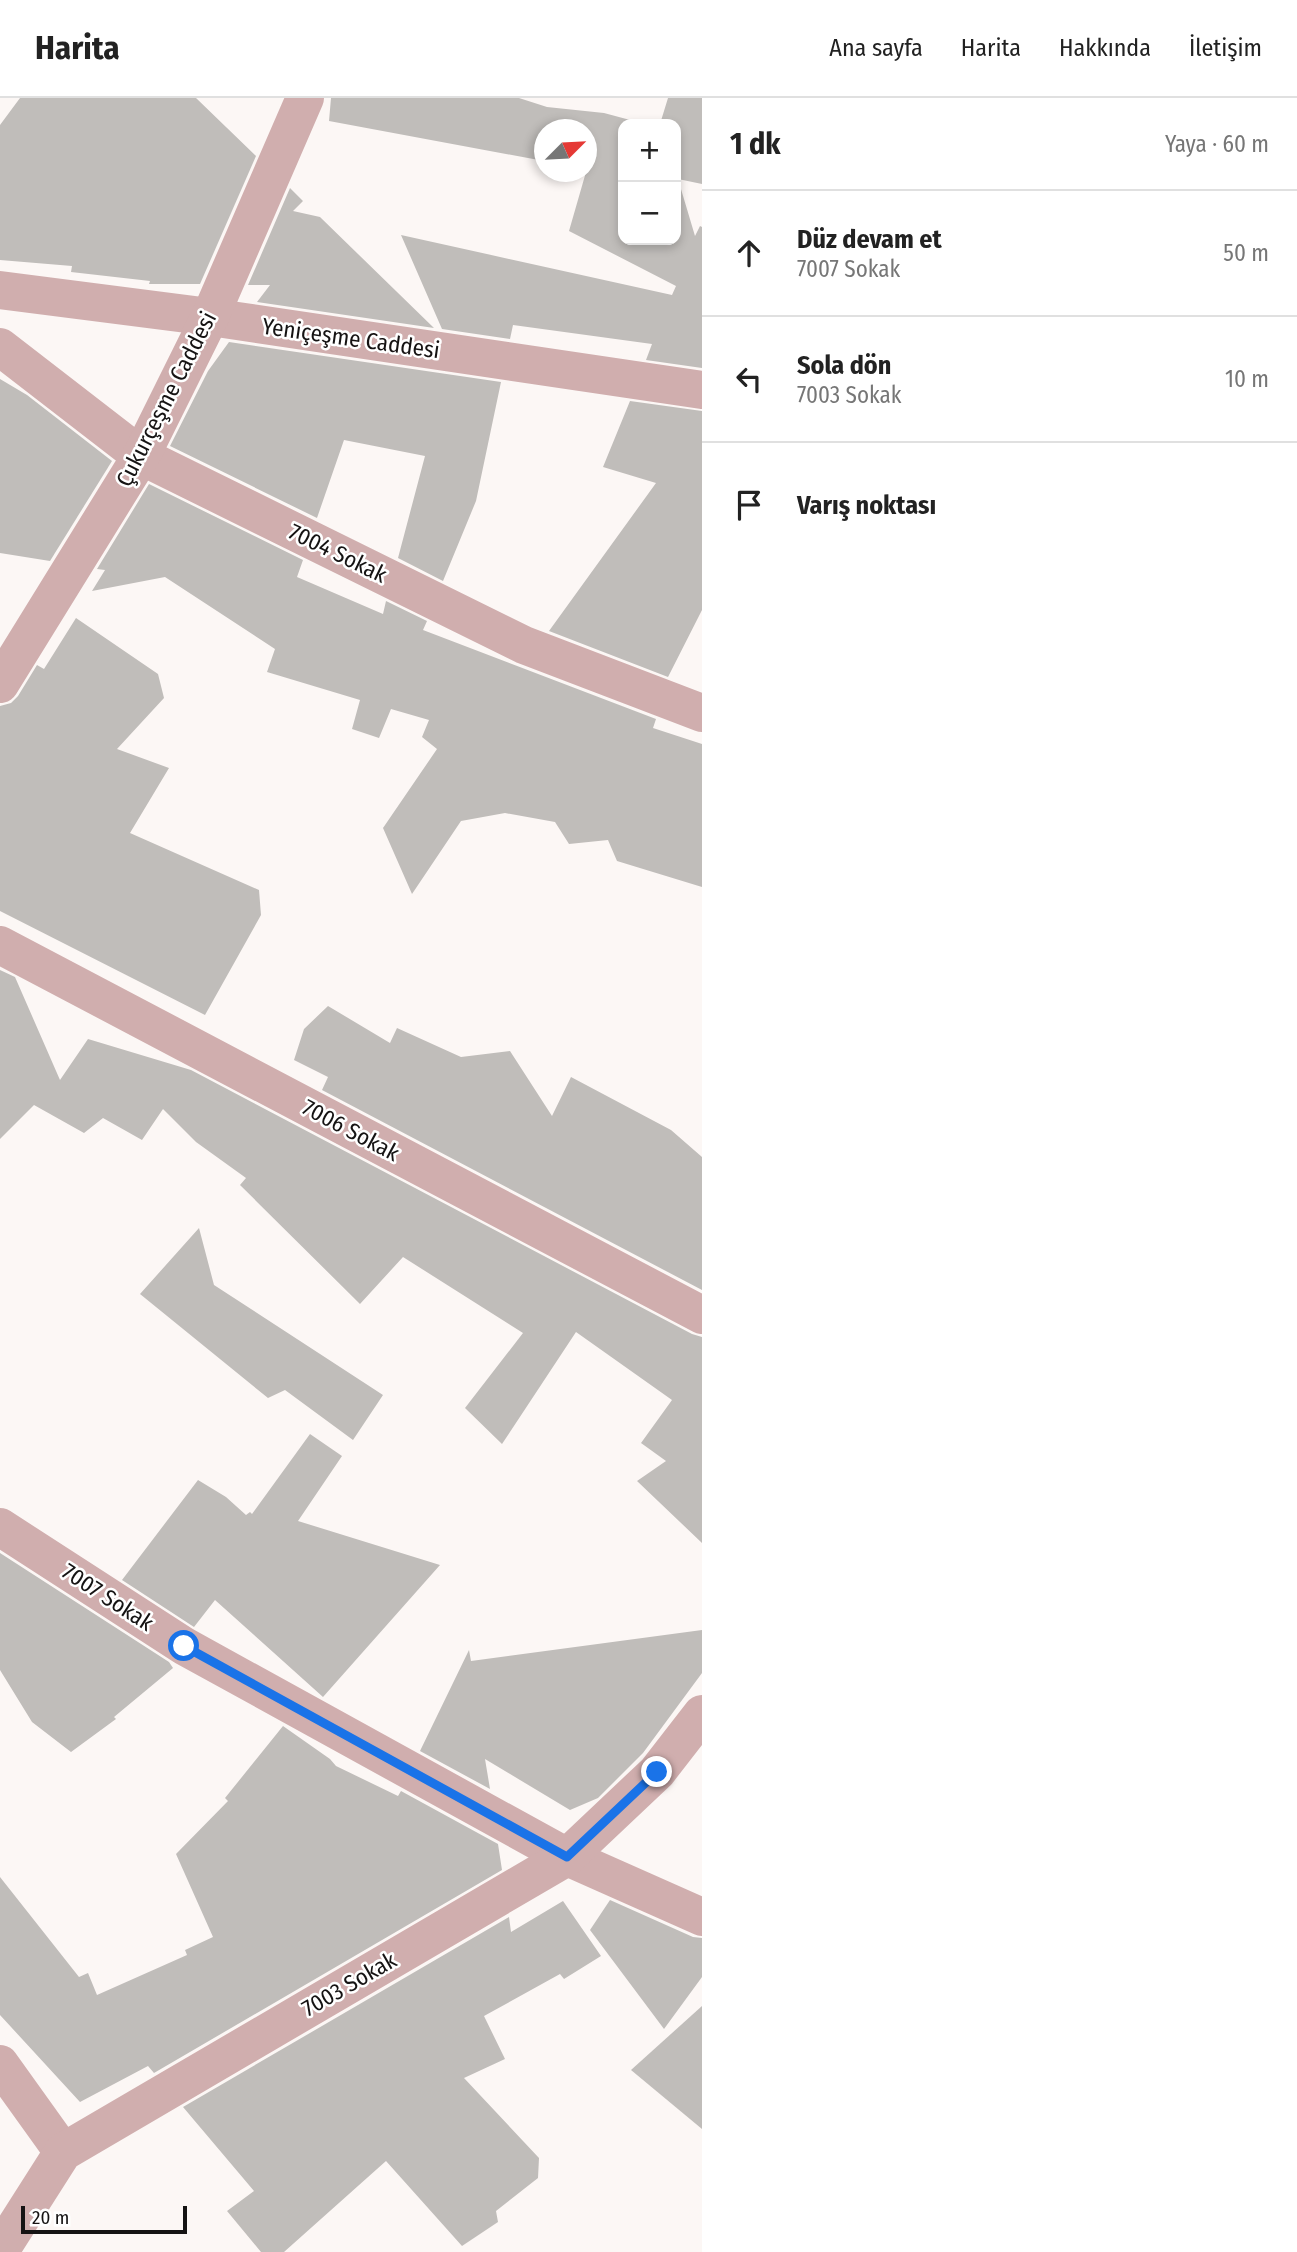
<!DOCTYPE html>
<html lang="tr">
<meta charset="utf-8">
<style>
body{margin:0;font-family:"Fira Sans Condensed",sans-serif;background:#f2f2f2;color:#222}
.controls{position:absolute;right:21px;top:21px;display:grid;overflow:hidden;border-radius:14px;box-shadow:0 4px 10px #0003}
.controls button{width:63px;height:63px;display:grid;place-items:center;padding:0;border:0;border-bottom:2px solid #e0e0e0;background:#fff;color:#222;font:35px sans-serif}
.compass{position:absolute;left:534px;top:21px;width:63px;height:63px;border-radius:50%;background:#fff;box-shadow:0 4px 10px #0003;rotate:66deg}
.scale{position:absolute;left:21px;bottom:18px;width:166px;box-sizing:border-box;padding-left:7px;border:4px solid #151313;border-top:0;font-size:19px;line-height:24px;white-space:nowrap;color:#151313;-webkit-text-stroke:5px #fff;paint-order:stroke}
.stop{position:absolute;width:21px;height:21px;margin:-16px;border:5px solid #1a73e8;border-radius:50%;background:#fff}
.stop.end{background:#1a73e8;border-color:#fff;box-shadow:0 2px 7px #0008}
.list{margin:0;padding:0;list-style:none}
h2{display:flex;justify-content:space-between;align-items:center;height:91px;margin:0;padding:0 28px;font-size:30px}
h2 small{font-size:23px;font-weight:400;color:#767676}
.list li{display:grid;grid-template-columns:46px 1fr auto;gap:21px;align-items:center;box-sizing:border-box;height:126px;padding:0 28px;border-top:2px solid #e0e0e0}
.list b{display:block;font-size:26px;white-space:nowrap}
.list p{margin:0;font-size:23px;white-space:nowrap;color:#767676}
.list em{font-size:23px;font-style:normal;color:#767676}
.icon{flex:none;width:38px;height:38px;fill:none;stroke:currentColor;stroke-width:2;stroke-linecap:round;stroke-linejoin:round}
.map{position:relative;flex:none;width:702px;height:2154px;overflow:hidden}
header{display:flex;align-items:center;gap:42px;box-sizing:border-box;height:98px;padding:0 35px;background:#fff;border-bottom:2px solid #e0e0e0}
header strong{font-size:33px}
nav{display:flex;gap:38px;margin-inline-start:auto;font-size:24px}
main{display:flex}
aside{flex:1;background:#fff}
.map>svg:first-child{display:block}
.building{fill:#c0bdba}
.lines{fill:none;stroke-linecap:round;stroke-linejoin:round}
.minor{stroke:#d0aeae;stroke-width:38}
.route{stroke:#1a73e8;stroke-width:9}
.labels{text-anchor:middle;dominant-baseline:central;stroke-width:5;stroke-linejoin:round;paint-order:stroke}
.street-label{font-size:23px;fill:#151313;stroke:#fff}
</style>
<header>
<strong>Harita</strong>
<nav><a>Ana sayfa</a><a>Harita</a><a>Hakkında</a><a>İletişim</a></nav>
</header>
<main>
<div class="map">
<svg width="702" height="2154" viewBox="0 0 702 2154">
<rect width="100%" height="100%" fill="#fcf7f5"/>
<g class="building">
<path d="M 20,0 L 196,0 L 256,58 L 200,186 L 149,186 L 150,183 L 71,174 L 72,168 L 0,162 L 0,27 Z"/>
<path d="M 331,0 L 519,0 L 547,9 L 604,15 L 645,26 L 623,26 L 623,142 L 676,142 L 676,26 L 660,26 L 668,0 L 702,0 L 702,86 L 678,81 L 695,138 L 700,128 L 702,129 L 702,270 L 646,262 L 652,246 L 513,227 L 510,241 L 442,231 L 401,137 L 672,197 L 676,188 L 569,133 L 586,74 L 586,32 L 544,32 L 544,63 L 329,23 Z"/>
<path d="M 290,90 L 303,103 L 293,113 L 320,119 L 434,230 L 257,204 L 270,187 L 248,187 Z"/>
<path d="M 229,244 L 501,284 L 476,403 L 443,483 L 398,460 L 425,358 L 344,342 L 317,420 L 170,348 L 208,273 Z"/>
<path d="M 0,281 L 27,297 L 112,363 L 50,463 L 0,455 Z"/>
<path d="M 630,303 L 702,313 L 702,512 L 668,579 L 549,533 L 656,385 L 603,369 Z"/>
<path d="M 149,386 L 303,462 L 297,479 L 383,516 L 386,503 L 427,523 L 423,532 L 656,621 L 653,630 L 702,646 L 702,789 L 617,763 L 608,742 L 569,746 L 555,724 L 505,715 L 461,723 L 412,796 L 383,730 L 437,651 L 422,639 L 429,622 L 391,611 L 379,640 L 352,631 L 360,602 L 267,574 L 275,551 L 165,479 L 92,493 L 105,472 L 97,471 Z"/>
<path d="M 76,520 L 158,576 L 164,600 L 117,651 L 169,670 L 130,735 L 259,792 L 261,817 L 205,917 L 0,813 L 0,608 L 11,605 L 18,598 L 37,567 L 44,571 Z"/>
<path d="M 0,872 L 15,879 L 60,982 L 88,941 L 191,972 L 692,1236 L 702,1239 L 702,1445 L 637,1383 L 666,1363 L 641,1345 L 672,1302 L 576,1234 L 502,1346 L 465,1310 L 523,1235 L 403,1159 L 360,1206 L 240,1087 L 246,1080 L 196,1044 L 163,1011 L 142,1042 L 103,1020 L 84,1035 L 34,1007 L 0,1041 Z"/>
<path d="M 328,908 L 390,945 L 397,930 L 461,959 L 510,953 L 552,1018 L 571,979 L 671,1032 L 702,1059 L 702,1192 L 322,992 L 328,979 L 294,962 L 304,931 Z"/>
<path d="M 199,1130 L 214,1187 L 383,1297 L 353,1342 L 285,1292 L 268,1300 L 140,1196 Z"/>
<path d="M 310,1336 L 342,1358 L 298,1423 L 440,1467 L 323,1599 L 215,1502 L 194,1529 L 122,1482 L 198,1382 L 226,1399 L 246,1417 L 250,1414 L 252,1416 Z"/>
<path d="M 0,1455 L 169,1564 L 173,1570 L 114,1619 L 116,1621 L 71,1654 L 32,1624 L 0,1572 Z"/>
<path d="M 702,1532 L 702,1575 L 643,1655 L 598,1700 L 570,1712 L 485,1661 L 490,1691 L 420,1653 L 469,1552 L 471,1563 Z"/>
<path d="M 283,1628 L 330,1661 L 336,1668 L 398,1698 L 401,1693 L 498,1746 L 502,1772 L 154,1975 L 148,1968 L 80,2004 L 0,1917 L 0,1779 L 79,1879 L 88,1875 L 97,1897 L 187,1857 L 185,1852 L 213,1839 L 176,1756 L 228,1703 L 225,1700 Z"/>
<path d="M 610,1802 L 693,1839 L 702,1840 L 702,1879 L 664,1931 L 590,1832 Z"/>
<path d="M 563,1803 L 601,1858 L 564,1881 L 560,1876 L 484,1918 L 505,1961 L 464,1980 L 539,2060 L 538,2080 L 496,2113 L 498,2124 L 462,2148 L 386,2063 L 284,2154 L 261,2154 L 227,2113 L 254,2093 L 183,2009 L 509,1819 L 511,1834 Z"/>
<path d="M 702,1908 L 702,2031 L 631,1972 Z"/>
</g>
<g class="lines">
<g class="minor">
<path d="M 0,192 L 210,219 L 702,292"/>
<path d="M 0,249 L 141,358 L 524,547 L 702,615"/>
<path d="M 0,586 L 141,358 L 210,219 L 305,0"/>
<path d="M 0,847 L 702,1217"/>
<path d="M 0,1429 L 184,1548 L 567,1759 L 702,1819"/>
<path d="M 0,1966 L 63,2054"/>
<path d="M 0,2153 L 63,2054 L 567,1759 L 657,1674 L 702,1616"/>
</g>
</g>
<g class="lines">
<path class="route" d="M 184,1548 L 567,1759 L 657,1674"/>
</g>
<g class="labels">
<g class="street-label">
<text transform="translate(351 240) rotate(8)">Yeniçeşme Caddesi</text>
<text transform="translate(166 301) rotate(-63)">Çukurçeşme Caddesi</text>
<text transform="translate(338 455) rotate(26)">7004 Sokak</text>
<text transform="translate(351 1032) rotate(28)">7006 Sokak</text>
<text transform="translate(108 1499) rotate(33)">7007 Sokak</text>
<text transform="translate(349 1886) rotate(-30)">7003 Sokak</text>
</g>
</g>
</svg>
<div class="controls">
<button>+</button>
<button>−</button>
</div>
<svg class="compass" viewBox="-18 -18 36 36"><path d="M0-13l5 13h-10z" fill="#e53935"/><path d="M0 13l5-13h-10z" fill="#767676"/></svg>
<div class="scale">20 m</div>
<div class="stop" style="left:184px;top:1548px"></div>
<div class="stop end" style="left:657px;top:1674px"></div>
</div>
<aside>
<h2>1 dk<small>Yaya · 60 m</small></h2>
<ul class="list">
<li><svg class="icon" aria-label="ahead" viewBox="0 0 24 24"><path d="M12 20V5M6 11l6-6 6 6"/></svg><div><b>Düz devam et</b><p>7007 Sokak</p></div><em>50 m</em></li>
<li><svg class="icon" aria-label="left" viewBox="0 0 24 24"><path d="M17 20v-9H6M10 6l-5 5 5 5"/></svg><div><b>Sola dön</b><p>7003 Sokak</p></div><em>10 m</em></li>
<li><svg class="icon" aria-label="arrive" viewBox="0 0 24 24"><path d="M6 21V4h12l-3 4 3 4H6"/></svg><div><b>Varış noktası</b></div></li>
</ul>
</aside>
</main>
